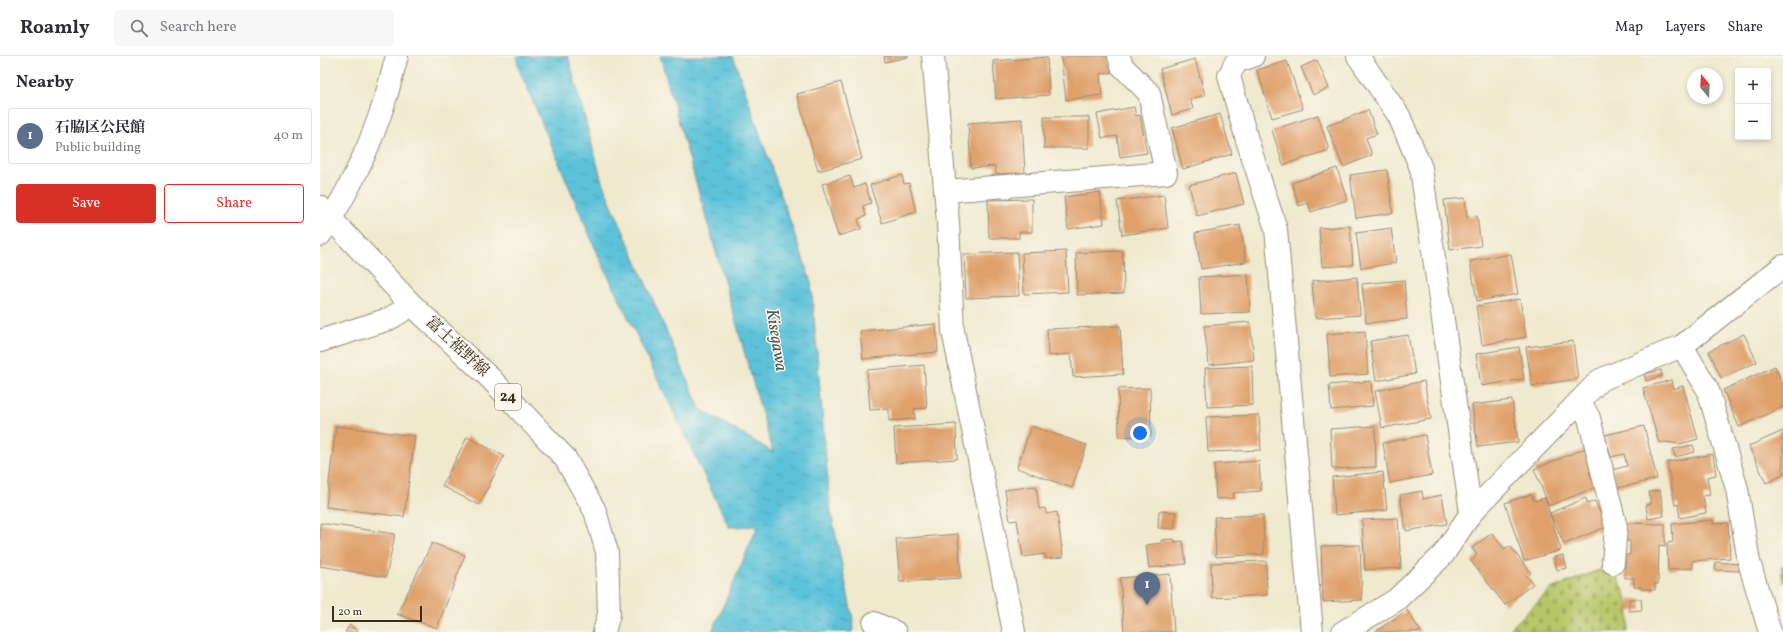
<!DOCTYPE html>
<meta charset="utf-8">
<style>
body{margin:0;font-family:Vollkorn,"Noto Serif JP",serif;background:#f7f7f7;color:#2b2b33}
.controls{position:absolute;right:12px;top:12px;display:grid;overflow:hidden;border-radius:4px;box-shadow:0 2px 6px #0003}
.controls button{width:36px;height:36px;display:grid;place-items:center;padding:0;border:0;border-bottom:1px solid #e1e1e2;background:#fff;color:#2b2b33;font:20px sans-serif}
.compass{position:absolute;left:1367px;top:12px;width:36px;height:36px;border-radius:50%;background:#fff;box-shadow:0 2px 6px #0003;rotate:342deg}
.scale{position:absolute;left:12px;bottom:10px;width:90px;box-sizing:border-box;padding-left:4px;border:2px solid #3b2a1e;border-top:0;font-size:11px;line-height:14px;white-space:nowrap;color:#3b2a1e;-webkit-text-stroke:3px #fbf7ec;paint-order:stroke}
.you{position:absolute;left:820px;top:377px;width:14px;height:14px;margin:-10px;border:3px solid #fff;border-radius:50%;background:#1a73e8;box-shadow:0 0 0 6px #1a73e833}
.badge{display:grid;place-items:center;width:26px;height:26px;border-radius:50%;background:#d93025;color:#fff;font-size:13px;font-weight:700}
.pin{position:absolute;translate:-50% -33px;filter:drop-shadow(0 1px 2px #0008)}
.pin::after{content:'';position:absolute;top:21px;width:14px;height:12px;background:inherit;clip-path:polygon(0 0,100% 0,50% 100%)}
.list{margin:0;padding:0;list-style:none}
h2{display:flex;justify-content:space-between;align-items:center;height:52px;margin:0;padding:0 16px;font-size:17px}
h2 small{font-size:13px;font-weight:400;color:#7c7c81}
.list li{display:grid;grid-template-columns:26px 1fr auto;gap:12px;align-items:center;box-sizing:border-box;height:56px;margin:0 8px 8px;padding:0 8px;border:1px solid #e1e1e2;border-radius:4px}
.list b{display:block;font-size:15px;white-space:nowrap}
.list p{margin:0;font-size:13px;white-space:nowrap;color:#7c7c81}
.list em{font-size:13px;font-style:normal;color:#7c7c81}
.actions{display:flex;gap:8px;padding:12px 16px}
.actions a{flex:1;padding:9px 0;border:1px solid #d93025;border-radius:4px;text-align:center;font-size:14px;color:#d93025}
.actions .main{background:#d93025;color:#fff}
.icon{flex:none;width:22px;height:22px;fill:none;stroke:currentColor;stroke-width:2;stroke-linecap:round;stroke-linejoin:round}
.map{position:relative;flex:none;width:1463px;height:576px;overflow:hidden}
header{display:flex;align-items:center;gap:24px;box-sizing:border-box;height:56px;padding:0 20px;background:#fff;border-bottom:1px solid #e1e1e2}
header strong{font-size:19px}
nav{display:flex;gap:22px;margin-inline-start:auto;font-size:14px}
.search{width:280px;height:36px;background:#f7f7f7;display:flex;align-items:center;gap:10px;box-sizing:border-box;padding:0 14px;border-radius:4px;color:#7c7c81;font-size:15px}
main{display:flex}
aside{flex:1;background:#fff}
.map>svg:first-child{display:block}
.cemetery{fill:url(#cemetery-stones);stroke:#797843}
.water{fill:url(#water-ripples);stroke:#4c767c}
.building{fill:#dfa06a}
.lines{fill:none;stroke-linecap:round;stroke-linejoin:round}
.minor-casing{stroke:#958a76;stroke-width:24}
.major-casing{stroke:#958a76;stroke-width:24}
.highway-casing{stroke:#958a76;stroke-width:24}
.minor{stroke:#fff;stroke-width:22}
.major{stroke:#fff;stroke-width:22}
.highway{stroke:#fff;stroke-width:22}
.labels{text-anchor:middle;dominant-baseline:central;stroke-width:3;stroke-linejoin:round;paint-order:stroke}
.shield{fill:#fbf7ec;stroke:#75685c;stroke-width:1}
.shield-label{font-size:15px;font-weight:bold;fill:#3b2a1e}
.street-label{font-size:16px;fill:#3b2a1e;stroke:#fbf7ec}
.water-label{font-size:17px;font-style:italic;fill:#455856;stroke:#fbf7ec}
</style>
<header>
<strong>Roamly</strong>
<div class="search"><svg class="icon" aria-label="search" viewBox="0 0 24 24"><circle cx="10" cy="10" r="6"/><path d="M15 15l6 6"/></svg>Search here</div>
<nav><a>Map</a><a>Layers</a><a>Share</a></nav>
</header>
<main>
<aside>
<h2>Nearby<small></small></h2>
<ul class="list">
<li><span class="badge" style="background:#5c6f8a">1</span><div><b>石脇区公民館</b><p>Public building</p></div><em>40 m</em></li>
</ul>
<div class="actions"><a class="main">Save</a><a>Share</a></div>
</aside>
<div class="map">
<svg width="1463" height="576" viewBox="0 0 1463 576">
<defs>
<pattern id="cemetery-stones" width="16" height="16" patternUnits="userSpaceOnUse"><rect width="16" height="16" fill="#b7c668"/><path d="M2 7V4a2 2 0 0 1 4 0v3zM10 15v-3a2 2 0 0 1 4 0v3z" fill="#9eaa5a"/></pattern>
<pattern id="water-ripples" width="26" height="14" patternUnits="userSpaceOnUse"><rect width="26" height="14" fill="#5cc2d9"/><path d="M2 4q2-2 4 0t4 0M15 11q2-2 4 0t4 0" fill="none" stroke="#4d9eaf"/></pattern>
</defs>
<rect width="100%" height="100%" fill="#fbf7ec"/>
<filter id="ink" filterUnits="userSpaceOnUse"><feTurbulence type="fractalNoise" baseFrequency=".025" numOctaves="2"/><feDisplacementMap in="SourceGraphic" scale="8" xChannelSelector="R" yChannelSelector="G"/><feConvolveMatrix kernelMatrix="1 2 1 2 8 2 1 2 1" color-interpolation-filters="sRGB"/></filter>
<filter id="wash" filterUnits="userSpaceOnUse"><feTurbulence type="fractalNoise" baseFrequency=".012" numOctaves="4" result="noise"/><feDisplacementMap in="SourceGraphic" scale="16" xChannelSelector="R" yChannelSelector="G"/><feGaussianBlur stdDeviation="0.9" result="paint"/><feColorMatrix in="noise" values="0 0 0 0 0 0 0 0 0 0 0 0 0 0 0 0 0 1.4 0 .05"/><feComposite in="paint" operator="in"/></filter>
<g filter="url(#wash)">
<rect width="100%" height="100%" fill="#efe9ce"/>
<path class="cemetery" d="M 1284,512 L 1293,515 C 1307,535 1311,552 1308,576 L 1188,576 L 1195,568 L 1231,533 Z"/>
<path class="water" d="M 196,0 L 248,0 L 282,126 L 380,353 L 453,396 L 340,0 L 413,0 L 491,226 L 510,451 L 534,569 L 532,576 L 392,576 L 438,470 L 409,471 L 279,201 L 199,13 Z"/>
<g id="blocks">
<g class="building">
<path d="M 564,0 L 588,0 L 588,1 L 565,6 Z"/>
<path d="M 741,0 L 789,0 L 791,17 L 780,18 L 782,39 L 746,44 Z"/>
<path d="M 727,1 L 729,39 L 676,43 L 673,5 Z"/>
<path d="M 875,3 L 885,39 L 870,43 L 873,53 L 852,59 L 840,13 Z"/>
<path d="M 997,4 L 1009,32 L 993,39 L 981,11 Z"/>
<path d="M 967,5 L 983,53 L 952,62 L 937,14 Z"/>
<path d="M 521,26 L 542,103 L 498,115 L 477,38 Z"/>
<path d="M 814,51 L 816,60 L 820,59 L 827,97 L 800,101 L 797,80 L 782,82 L 777,58 Z"/>
<path d="M 1048,54 L 1057,78 L 1046,82 L 1052,99 L 1023,111 L 1007,70 Z"/>
<path d="M 900,58 L 912,98 L 863,113 L 852,72 Z"/>
<path d="M 998,59 L 1009,94 L 963,109 L 952,74 Z"/>
<rect x="724" y="61" width="45" height="31"/>
<path d="M 702,63 L 705,117 L 676,118 L 675,110 L 651,112 L 648,67 Z"/>
<path d="M 1017,112 L 1027,144 L 991,156 L 988,147 L 979,150 L 972,127 Z"/>
<path d="M 1067,114 L 1073,157 L 1036,162 L 1030,119 Z"/>
<path d="M 916,117 L 924,148 L 877,160 L 869,129 Z"/>
<path d="M 582,119 L 584,128 L 589,127 L 596,156 L 562,167 L 550,129 Z"/>
<path d="M 530,120 L 534,132 L 545,128 L 551,147 L 543,150 L 546,160 L 538,163 L 541,173 L 518,180 L 502,128 Z"/>
<path d="M 780,136 L 784,168 L 748,173 L 744,141 Z"/>
<path d="M 844,139 L 848,172 L 802,179 L 797,145 Z"/>
<path d="M 1145,142 L 1147,161 L 1157,160 L 1161,190 L 1130,194 L 1124,144 Z"/>
<path d="M 712,143 L 712,176 L 699,176 L 699,182 L 669,182 L 668,144 Z"/>
<path d="M 920,169 L 926,206 L 881,213 L 875,177 Z"/>
<path d="M 1030,170 L 1033,209 L 1002,211 L 999,172 Z"/>
<path d="M 1071,172 L 1076,207 L 1041,212 L 1036,177 Z"/>
<path d="M 746,195 L 748,236 L 704,238 L 702,197 Z"/>
<path d="M 803,195 L 804,237 L 757,239 L 756,197 Z"/>
<path d="M 697,196 L 699,240 L 646,242 L 644,198 Z"/>
<path d="M 1191,198 L 1198,238 L 1157,245 L 1150,205 Z"/>
<path d="M 928,218 L 930,256 L 881,258 L 879,221 Z"/>
<path d="M 1037,221 L 1040,259 L 995,262 L 992,225 Z"/>
<path d="M 1084,224 L 1087,263 L 1046,267 L 1042,228 Z"/>
<path d="M 1200,243 L 1206,281 L 1162,289 L 1156,250 Z"/>
<path d="M 930,266 L 934,304 L 889,309 L 884,270 Z"/>
<path d="M 616,268 L 618,296 L 543,303 L 540,275 Z"/>
<path d="M 800,270 L 803,318 L 753,321 L 751,298 L 728,300 L 727,273 Z"/>
<path d="M 1045,275 L 1048,318 L 1010,321 L 1007,278 Z"/>
<path d="M 1424,278 L 1437,306 L 1401,322 L 1389,295 Z"/>
<path d="M 1088,279 L 1095,318 L 1056,325 L 1050,285 Z"/>
<path d="M 1253,285 L 1258,323 L 1212,330 L 1206,291 Z"/>
<path d="M 1199,291 L 1204,323 L 1161,330 L 1156,298 Z"/>
<path d="M 604,309 L 607,352 L 594,353 L 595,363 L 569,365 L 569,353 L 550,354 L 547,314 Z"/>
<path d="M 932,310 L 933,349 L 887,351 L 885,312 Z"/>
<path d="M 1455,310 L 1463,329 L 1463,351 L 1419,371 L 1403,334 Z"/>
<path d="M 1341,314 L 1342,320 L 1326,325 L 1324,318 Z"/>
<path d="M 1351,324 L 1353,333 L 1363,330 L 1378,383 L 1360,388 L 1345,386 L 1339,387 L 1323,332 Z"/>
<path d="M 1051,325 L 1053,350 L 1011,354 L 1009,329 Z"/>
<path d="M 1104,325 L 1111,363 L 1062,372 L 1055,335 Z"/>
<path d="M 830,332 L 831,380 L 799,381 L 798,333 Z"/>
<path d="M 1192,344 L 1198,386 L 1158,391 L 1152,349 Z"/>
<path d="M 939,359 L 941,394 L 888,396 L 886,361 Z"/>
<path d="M 636,368 L 637,403 L 576,407 L 574,372 Z"/>
<path d="M 16,370 L 95,380 L 84,461 L 6,451 Z"/>
<path d="M 711,370 L 767,389 L 752,432 L 697,412 Z"/>
<path d="M 1055,370 L 1056,411 L 1012,413 L 1010,373 Z"/>
<path d="M 1324,370 L 1337,423 L 1297,432 L 1292,414 L 1307,410 L 1304,398 L 1291,401 L 1285,379 Z"/>
<path d="M 1463,375 L 1463,419 L 1446,427 L 1429,390 Z"/>
<path d="M 1105,379 L 1112,419 L 1070,427 L 1063,387 Z"/>
<path d="M 147,381 L 184,400 L 159,449 L 122,430 Z"/>
<path d="M 1373,389 L 1375,396 L 1355,401 L 1353,393 Z"/>
<path d="M 1266,392 L 1274,413 L 1269,416 L 1276,431 L 1229,450 L 1214,413 Z"/>
<path d="M 1393,398 L 1396,419 L 1387,421 L 1390,439 L 1383,440 L 1386,457 L 1360,462 L 1358,448 L 1355,449 L 1347,406 Z"/>
<path d="M 939,405 L 941,435 L 913,437 L 914,442 L 896,443 L 894,408 Z"/>
<path d="M 1063,416 L 1067,454 L 1015,459 L 1012,421 Z"/>
<path d="M 716,430 L 719,453 L 725,452 L 726,458 L 737,456 L 743,501 L 726,503 L 725,498 L 703,501 L 697,464 L 690,465 L 685,434 Z"/>
<path d="M 1340,434 L 1344,460 L 1328,463 L 1326,449 L 1331,448 L 1329,436 Z"/>
<path d="M 1102,435 L 1103,443 L 1122,439 L 1127,468 L 1086,475 L 1080,439 Z"/>
<path d="M 1211,438 L 1214,445 L 1225,442 L 1241,494 L 1204,505 L 1185,447 Z"/>
<path d="M 1266,442 L 1268,448 L 1275,445 L 1286,471 L 1244,488 L 1230,457 Z"/>
<path d="M 839,455 L 856,456 L 854,473 L 838,472 Z"/>
<path d="M 943,459 L 944,498 L 896,501 L 894,461 Z"/>
<path d="M 1078,462 L 1081,512 L 1045,514 L 1042,464 Z"/>
<path d="M 1393,464 L 1393,468 L 1408,467 L 1410,502 L 1372,505 L 1373,512 L 1348,514 L 1347,487 L 1353,486 L 1352,468 Z"/>
<path d="M 0,467 L 75,478 L 66,521 L 0,510 Z"/>
<path d="M 1305,467 L 1345,468 L 1345,490 L 1339,489 L 1338,528 L 1335,528 L 1335,534 L 1321,533 L 1321,531 L 1314,531 L 1314,522 L 1305,522 L 1305,499 L 1310,499 L 1310,485 L 1305,485 Z"/>
<path d="M 1172,477 L 1184,493 L 1190,490 L 1211,517 L 1207,520 L 1213,528 L 1185,549 L 1151,505 L 1157,499 L 1152,492 Z"/>
<path d="M 638,478 L 641,522 L 580,526 L 576,483 Z"/>
<path d="M 854,483 L 855,486 L 863,485 L 866,508 L 829,512 L 826,489 L 842,487 L 841,484 Z"/>
<path d="M 112,487 L 145,499 L 117,572 L 77,558 Z"/>
<path d="M 1040,489 L 1042,544 L 1003,546 L 1001,490 Z"/>
<path d="M 1243,499 L 1247,512 L 1237,514 L 1234,501 Z"/>
<path d="M 946,505 L 947,539 L 892,542 L 891,507 Z"/>
<path d="M 1396,506 L 1419,508 L 1419,515 L 1395,514 Z"/>
<path d="M 1460,512 L 1463,512 L 1463,528 L 1462,528 Z"/>
<path d="M 850,518 L 854,576 L 804,576 L 800,522 Z"/>
<path d="M 1309,543 L 1321,543 L 1322,554 L 1309,555 Z"/>
<path d="M 1087,554 L 1101,576 L 1055,576 Z"/>
<path d="M 30,569 L 39,576 L 25,576 Z"/>
</g>
</g>
</g>
<g filter="url(#ink)">
<use href="#blocks" fill-opacity="0" stroke="#958a76" stroke-width="1"/>
<g class="lines">
<defs>
<g id="minor">
<path d="M 613,0 L 628,166 L 633,275 L 694,576"/>
<path d="M 933,0 L 916,6 L 909,20 L 927,84 L 956,173 L 992,576"/>
<path d="M 1038,0 L 1079,60 L 1101,112 L 1151,457"/>
<path d="M 625,135 L 846,117 L 829,37 L 802,10 L 799,0"/>
<path d="M 0,285 L 69,263 L 92,249"/>
<path d="M 1362,290 L 1388,334 L 1417,433 L 1429,506 L 1450,576"/>
<path d="M 1260,345 L 1269,362 L 1296,471 L 1293,507"/>
<path d="M 554,567 L 575,576"/>
<path d="M 1023,576 L 1076,544 L 1123,499 L 1151,457 L 1280,324 L 1362,290 L 1463,210"/>
</g>
<path id="major" d="M 0,151 L 92,249 L 171,323 L 245,402 L 275,455 L 287,496 L 289,558 L 284,576"/>
<path id="highway" d="M 0,179 C 26,141 47,97 62,53 C 68,36 72,18 77,0"/>
</defs>
<use href="#minor" class="minor-casing"/>
<use href="#major" class="major-casing"/>
<use href="#highway" class="highway-casing"/>
<use href="#minor" class="minor"/>
<use href="#major" class="major"/>
<use href="#highway" class="highway"/>
</g>
</g>
<g class="labels">
<rect class="shield" x="175" y="328" width="26" height="26" rx="3"/>
<g class="shield-label">
<text x="188" y="341">24</text>
</g>
<g class="street-label">
<text transform="translate(137 291) rotate(43)">富士裾野線</text>
</g>
<g class="water-label">
<text transform="translate(456 284) rotate(81)">Kisegawa</text>
</g>
</g>
</svg>
<div class="controls">
<button>+</button>
<button>−</button>
</div>
<svg class="compass" viewBox="-18 -18 36 36"><path d="M0-13l5 13h-10z" fill="#e53935"/><path d="M0 13l5-13h-10z" fill="#7c7c81"/></svg>
<div class="scale">20 m</div>
<div class="you"></div>
<div class="pin badge" style="left:827px;top:549px;background:#5c6f8a">1</div>
</div>
</main>
